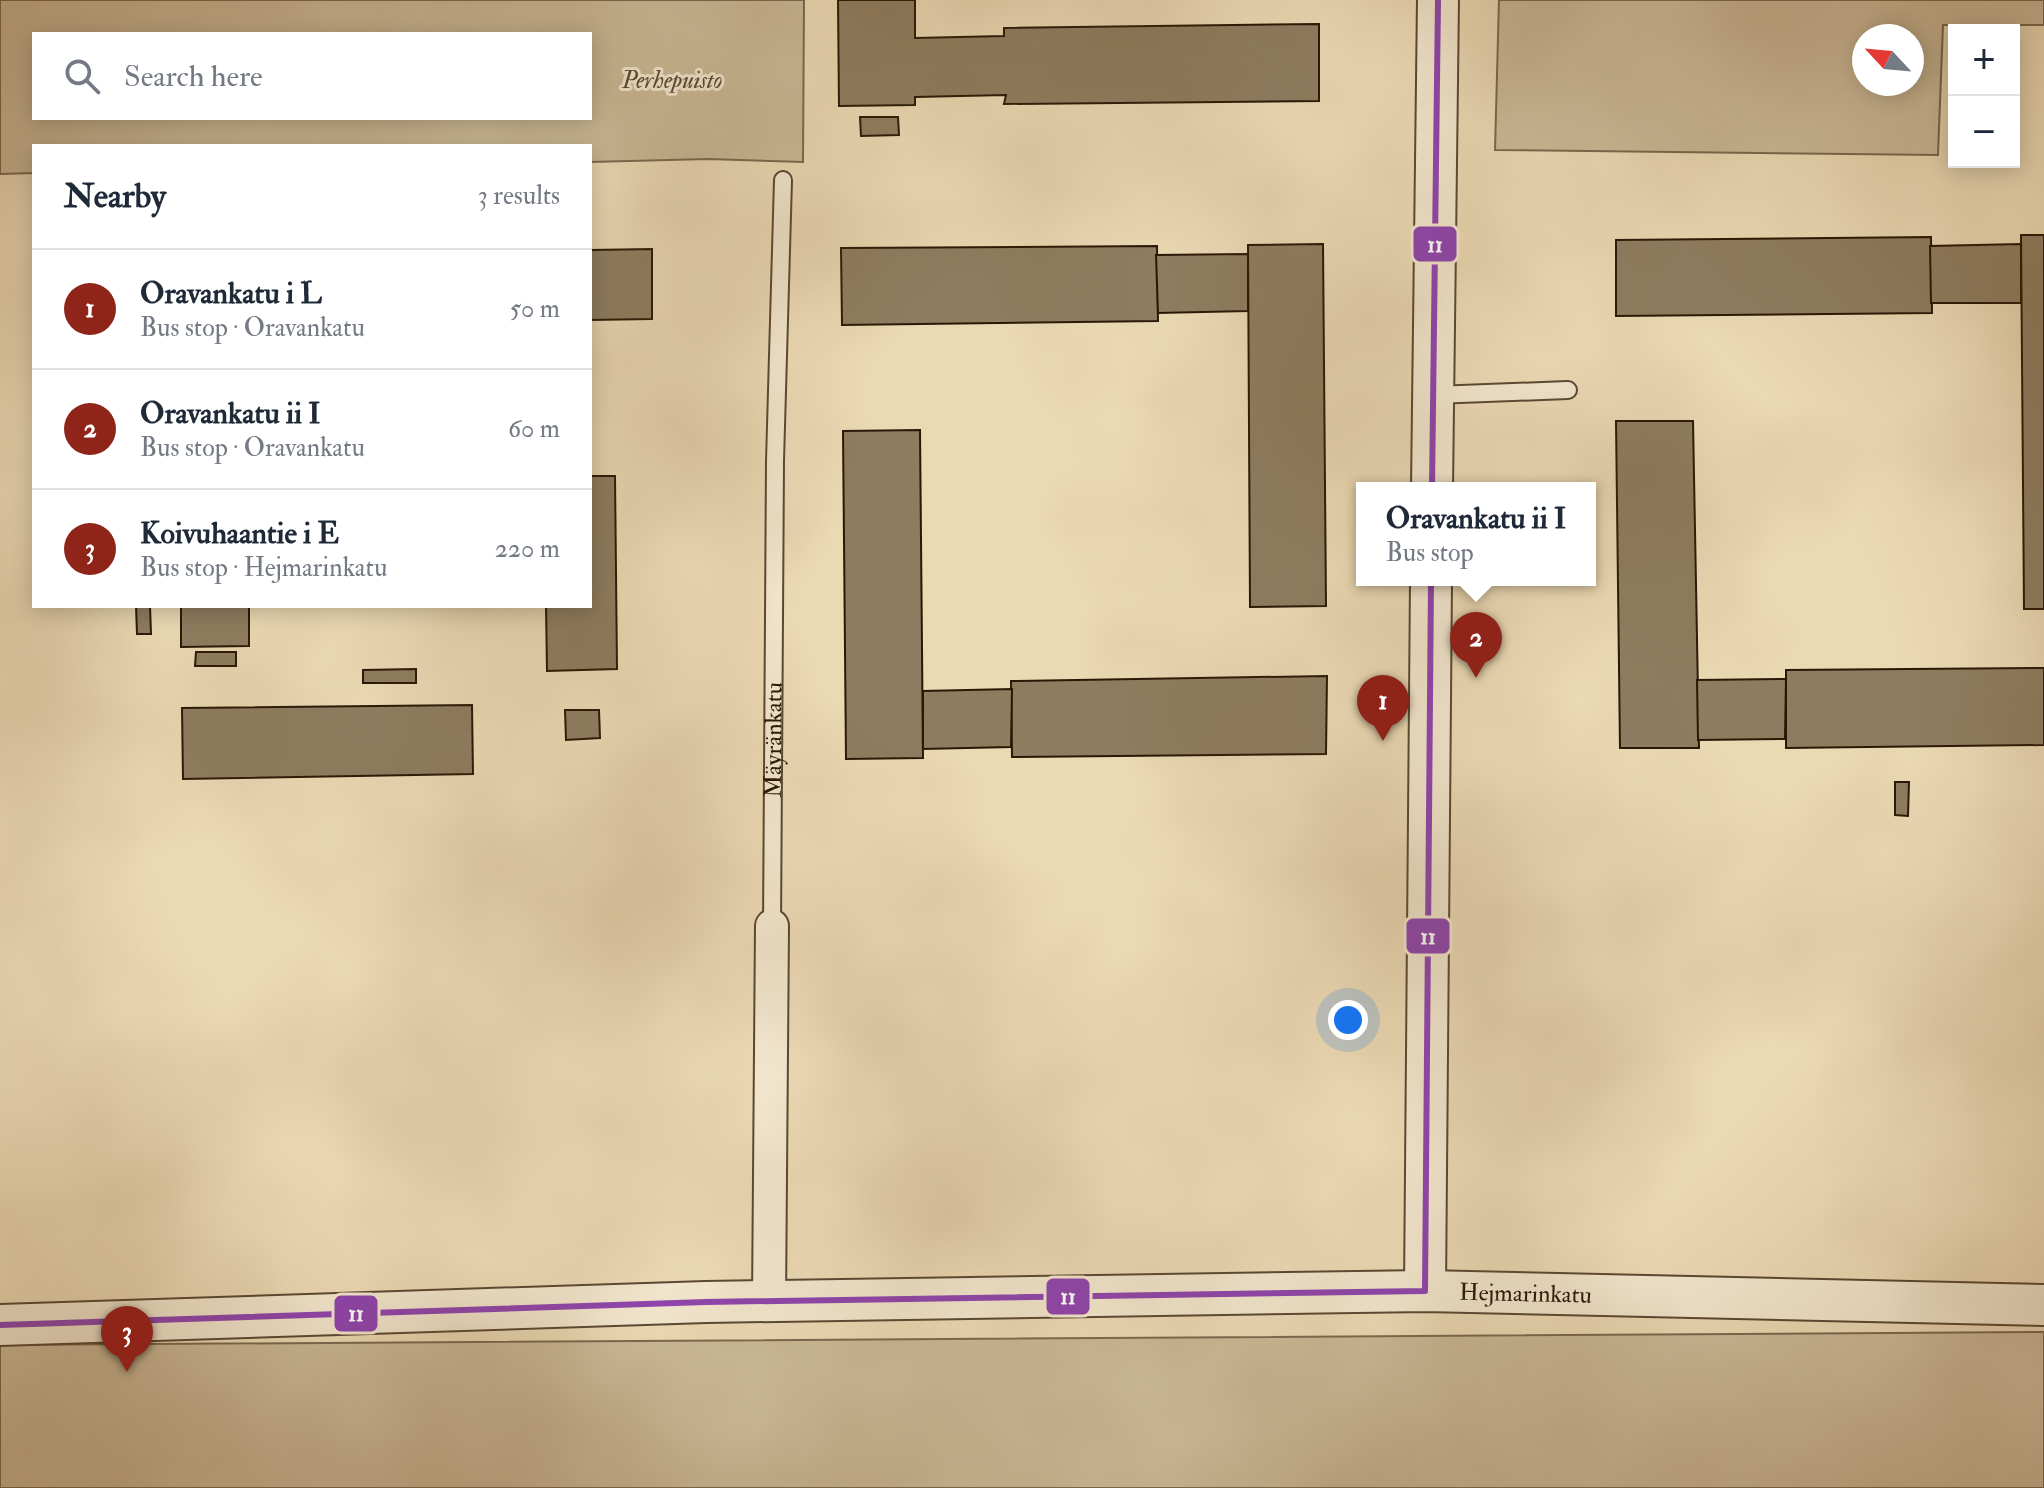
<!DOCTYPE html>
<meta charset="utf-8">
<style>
body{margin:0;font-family:"IM FELL Double Pica",serif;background:#f2f2f3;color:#1f2937}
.controls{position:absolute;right:24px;top:24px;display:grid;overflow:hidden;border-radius:0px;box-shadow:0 4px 20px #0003}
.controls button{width:72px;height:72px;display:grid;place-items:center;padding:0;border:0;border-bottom:2px solid #e0e1e3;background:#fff;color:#1f2937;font:40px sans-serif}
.compass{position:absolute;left:1852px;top:24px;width:72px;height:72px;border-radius:50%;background:#fff;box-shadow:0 4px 20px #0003;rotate:296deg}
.you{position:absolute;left:1348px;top:1020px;width:28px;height:28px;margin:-20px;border:6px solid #fff;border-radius:50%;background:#1a73e8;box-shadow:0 0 0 12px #1a73e833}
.badge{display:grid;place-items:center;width:52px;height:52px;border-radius:50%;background:#8f2418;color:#fff;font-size:26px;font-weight:700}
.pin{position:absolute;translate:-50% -66px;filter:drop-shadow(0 2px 4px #0008)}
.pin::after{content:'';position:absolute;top:42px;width:28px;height:24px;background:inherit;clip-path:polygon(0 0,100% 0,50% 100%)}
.popup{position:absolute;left:1356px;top:482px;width:240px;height:104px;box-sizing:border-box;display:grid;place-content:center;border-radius:0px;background:#fff;filter:drop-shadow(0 2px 6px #0005);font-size:26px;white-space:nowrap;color:#747a83}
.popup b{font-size:30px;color:#1f2937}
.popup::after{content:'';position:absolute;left:50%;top:100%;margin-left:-16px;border:16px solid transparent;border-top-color:#fff}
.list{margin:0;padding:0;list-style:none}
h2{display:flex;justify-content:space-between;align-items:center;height:104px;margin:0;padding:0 32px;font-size:34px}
h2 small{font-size:26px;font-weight:400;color:#747a83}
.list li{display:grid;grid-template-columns:52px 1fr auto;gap:24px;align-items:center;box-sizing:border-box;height:120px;padding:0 32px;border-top:2px solid #e0e1e3}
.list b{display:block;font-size:30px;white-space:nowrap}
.list p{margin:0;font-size:26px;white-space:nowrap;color:#747a83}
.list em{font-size:26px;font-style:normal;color:#747a83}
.icon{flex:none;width:44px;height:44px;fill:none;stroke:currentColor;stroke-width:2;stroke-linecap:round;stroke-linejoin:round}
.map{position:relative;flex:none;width:2044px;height:1488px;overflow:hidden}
.search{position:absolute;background:#fff;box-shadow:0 4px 20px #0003;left:32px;top:32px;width:560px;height:88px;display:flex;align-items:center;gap:20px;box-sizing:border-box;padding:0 28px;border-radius:0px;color:#747a83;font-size:30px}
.panel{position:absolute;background:#fff;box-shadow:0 4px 20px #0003;left:32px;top:144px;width:560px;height:464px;border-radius:0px}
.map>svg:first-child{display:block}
.green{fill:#cab896;stroke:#7a684e;stroke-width:2;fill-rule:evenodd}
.building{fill:#8e7c60;stroke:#291806;stroke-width:2}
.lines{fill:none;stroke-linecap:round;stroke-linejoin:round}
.service-casing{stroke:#5a4832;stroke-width:20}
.minor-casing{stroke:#5a4832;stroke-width:36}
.tertiary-casing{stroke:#5a4832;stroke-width:44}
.service{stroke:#f2e6ce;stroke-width:16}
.minor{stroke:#f2e6ce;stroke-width:32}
.tertiary{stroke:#f2e6ce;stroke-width:40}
.bus-1-casing{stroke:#f2e6ce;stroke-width:12}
.bus-1{stroke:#8e44ad;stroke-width:6}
.labels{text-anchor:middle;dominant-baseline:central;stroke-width:6;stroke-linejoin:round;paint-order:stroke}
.park-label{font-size:24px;font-style:italic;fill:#594831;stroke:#f2e6ce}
.street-label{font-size:24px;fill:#291806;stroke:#f2e6ce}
.line-badge{stroke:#f2e6ce;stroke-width:3}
.badge-label{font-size:22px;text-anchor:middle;font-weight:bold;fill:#fff}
</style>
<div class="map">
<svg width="2044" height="1488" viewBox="0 0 2044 1488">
<rect width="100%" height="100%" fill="#ebd9b4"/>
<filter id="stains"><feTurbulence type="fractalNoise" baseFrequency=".0025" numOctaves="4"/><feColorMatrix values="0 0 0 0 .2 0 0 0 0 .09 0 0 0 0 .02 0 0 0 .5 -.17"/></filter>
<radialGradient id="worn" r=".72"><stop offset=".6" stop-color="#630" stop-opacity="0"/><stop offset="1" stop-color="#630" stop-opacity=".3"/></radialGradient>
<g class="green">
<path d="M 0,0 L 804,0 L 803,162 L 708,159 L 590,162 L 590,146 L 34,146 L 34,173 L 0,174 ZM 34,34 L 590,34 L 590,118 L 34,118 Z"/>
<path d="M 1499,0 L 2044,0 L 2044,25 L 1943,25 L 1938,155 L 1495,150 ZM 1864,36 L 1912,36 L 1912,84 L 1864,84 Z"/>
<path d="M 2044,1332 L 2044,1488 L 0,1488 L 0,1345 Z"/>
</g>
<g class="building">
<path d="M 838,0 L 915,0 L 915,38 L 1004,36 L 1004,28 L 1319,24 L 1319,101 L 1004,104 L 1006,95 L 915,97 L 915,105 L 839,106 Z"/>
<path d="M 860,117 L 898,117 L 899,135 L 861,136 Z"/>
<path d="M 2021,235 L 2044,235 L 2044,609 L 2024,609 Z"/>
<path d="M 1931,237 L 1932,313 L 1616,316 L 1616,240 Z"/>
<path d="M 1323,244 L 1326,606 L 1250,607 L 1248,245 Z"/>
<path d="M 2021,244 L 2021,303 L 1931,303 L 1930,246 Z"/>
<path d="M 1157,246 L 1158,321 L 842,325 L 841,248 Z"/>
<path d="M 652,249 L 652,319 L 590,320 L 590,250 Z"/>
<path d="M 1248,254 L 1248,311 L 1158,313 L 1156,255 Z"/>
<path d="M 1616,421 L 1693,421 L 1699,748 L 1620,748 Z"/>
<path d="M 920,430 L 923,758 L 846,759 L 843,431 Z"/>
<path d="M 590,476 L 615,476 L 617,669 L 547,671 L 546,606 L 590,606 Z"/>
<path d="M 136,606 L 150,606 L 151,634 L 137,634 Z"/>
<path d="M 181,606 L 249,606 L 249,646 L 181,647 Z"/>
<path d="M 196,652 L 236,652 L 236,666 L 195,666 Z"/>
<path d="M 2044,668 L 2044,745 L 1786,748 L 1786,670 Z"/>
<path d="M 416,669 L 416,683 L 363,683 L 363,670 Z"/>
<path d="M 1327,676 L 1326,754 L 1012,757 L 1011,681 Z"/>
<path d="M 1786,679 L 1785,739 L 1698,740 L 1697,680 Z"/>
<path d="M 1012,689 L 1011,747 L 923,749 L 923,691 Z"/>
<path d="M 472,705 L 473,774 L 183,779 L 182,708 Z"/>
<path d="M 565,710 L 599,710 L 600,738 L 566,740 Z"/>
<path d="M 1895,782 L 1909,782 L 1908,816 L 1895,815 Z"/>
</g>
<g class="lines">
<defs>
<g id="service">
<path d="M 1434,395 L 1568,390"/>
<path id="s1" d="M 772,926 L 775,461 L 783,180"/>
</g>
<path id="minor" d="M 769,1301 L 772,926"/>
<g id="tertiary">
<path d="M 1432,488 L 1438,0"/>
<path d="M 1425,1291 L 1431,580"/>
<path id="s2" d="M 0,1325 L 706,1302 L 1425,1291 L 2044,1305"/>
</g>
</defs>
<use href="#service" class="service-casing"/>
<use href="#minor" class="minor-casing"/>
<use href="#tertiary" class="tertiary-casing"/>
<use href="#service" class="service"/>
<use href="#minor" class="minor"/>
<use href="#tertiary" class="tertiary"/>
<defs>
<g id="bus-1">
<path d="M 1432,488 L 1438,0"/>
<path d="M 0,1325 L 706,1302 L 1425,1291 L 1431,580"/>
</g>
</defs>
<use href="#bus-1" class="bus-1-casing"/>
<use href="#bus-1" class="bus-1"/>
</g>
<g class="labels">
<g class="park-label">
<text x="672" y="80">Perhepuisto</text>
</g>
<g class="street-label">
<text stroke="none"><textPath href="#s1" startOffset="186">Mäyränkatu</textPath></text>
<text stroke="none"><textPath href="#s2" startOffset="1526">Hejmarinkatu</textPath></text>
</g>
</g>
<g class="line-badge">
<rect x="1412" y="225" width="46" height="38" rx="8" fill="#8e44ad"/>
<rect x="1405" y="917" width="46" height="38" rx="8" fill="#8e44ad"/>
<rect x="1045" y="1277" width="46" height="39" rx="8" fill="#8e44ad"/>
<rect x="333" y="1294" width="46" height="39" rx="8" fill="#8e44ad"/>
</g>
<g class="badge-label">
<text x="1435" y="252">11</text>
<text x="1428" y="944">11</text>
<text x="1068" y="1304">11</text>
<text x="356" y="1321">11</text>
</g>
<rect width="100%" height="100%" filter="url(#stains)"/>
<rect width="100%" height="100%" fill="url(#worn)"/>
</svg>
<div class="controls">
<button>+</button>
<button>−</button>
</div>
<svg class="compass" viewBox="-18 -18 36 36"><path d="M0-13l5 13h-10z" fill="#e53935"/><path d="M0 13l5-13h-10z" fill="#747a83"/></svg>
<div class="you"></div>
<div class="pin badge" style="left:1383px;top:741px">1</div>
<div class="pin badge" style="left:1476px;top:678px">2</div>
<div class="popup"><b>Oravankatu ii I</b>Bus stop</div>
<div class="pin badge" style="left:127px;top:1372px">3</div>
<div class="search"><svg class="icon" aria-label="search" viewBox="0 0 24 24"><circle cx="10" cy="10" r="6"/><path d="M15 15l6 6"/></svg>Search here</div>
<section class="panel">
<h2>Nearby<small>3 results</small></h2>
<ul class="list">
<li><span class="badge">1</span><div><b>Oravankatu i L</b><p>Bus stop · Oravankatu</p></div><em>50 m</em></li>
<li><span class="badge">2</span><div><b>Oravankatu ii I</b><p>Bus stop · Oravankatu</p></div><em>60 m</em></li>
<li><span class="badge">3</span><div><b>Koivuhaantie i E</b><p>Bus stop · Hejmarinkatu</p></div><em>220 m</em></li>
</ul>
</section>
</div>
